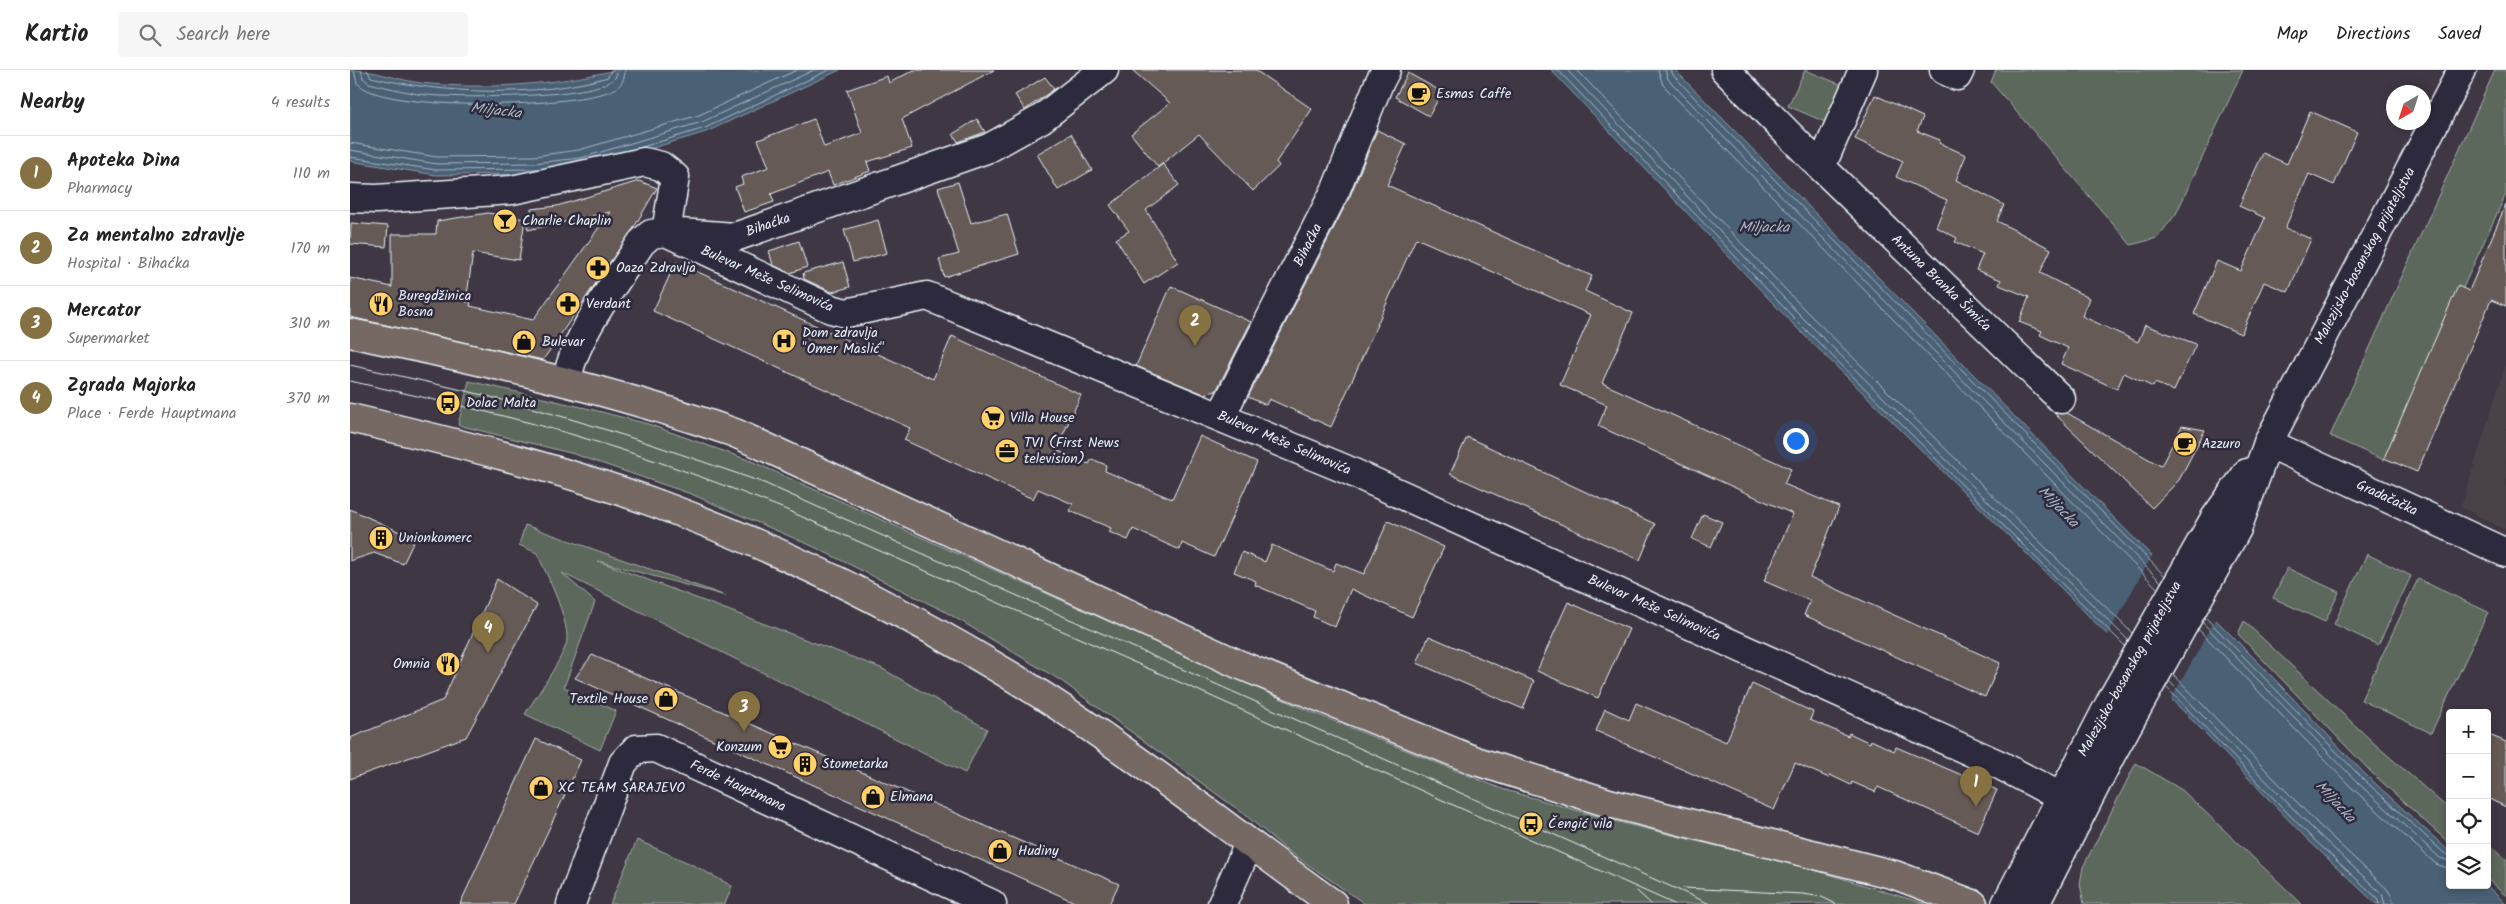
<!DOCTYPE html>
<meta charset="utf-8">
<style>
body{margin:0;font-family:Kalam,sans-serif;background:#f6f6f6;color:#222}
.controls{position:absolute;right:15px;bottom:15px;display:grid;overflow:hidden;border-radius:5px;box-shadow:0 2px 8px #0003}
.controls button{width:45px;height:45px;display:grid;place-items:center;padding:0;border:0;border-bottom:1px solid #e0e0e0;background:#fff;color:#222;font:25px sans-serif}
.compass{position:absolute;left:2036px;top:15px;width:45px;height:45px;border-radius:50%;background:#fff;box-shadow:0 2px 8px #0003;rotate:219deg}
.you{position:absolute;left:1445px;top:370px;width:18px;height:18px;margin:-12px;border:4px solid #fff;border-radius:50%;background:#1a73e8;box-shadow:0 0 0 8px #1a73e833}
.badge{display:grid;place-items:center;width:32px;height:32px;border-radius:50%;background:#857141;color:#fff;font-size:16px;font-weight:700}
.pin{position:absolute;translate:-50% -41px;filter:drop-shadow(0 1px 2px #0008)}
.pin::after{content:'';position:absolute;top:26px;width:18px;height:15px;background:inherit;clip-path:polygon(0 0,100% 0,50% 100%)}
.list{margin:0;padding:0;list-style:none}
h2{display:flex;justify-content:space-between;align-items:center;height:65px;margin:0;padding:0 20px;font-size:21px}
h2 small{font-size:16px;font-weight:400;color:#767676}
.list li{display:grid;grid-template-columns:32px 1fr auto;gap:15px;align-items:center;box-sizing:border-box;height:75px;padding:0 20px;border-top:1px solid #e0e0e0}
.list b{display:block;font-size:19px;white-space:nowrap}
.list p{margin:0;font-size:16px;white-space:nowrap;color:#767676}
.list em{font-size:16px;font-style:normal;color:#767676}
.icon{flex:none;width:28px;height:28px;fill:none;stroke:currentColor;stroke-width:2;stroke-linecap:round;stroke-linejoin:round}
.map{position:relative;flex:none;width:2156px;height:834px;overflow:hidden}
header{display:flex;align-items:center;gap:30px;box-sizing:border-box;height:70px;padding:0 25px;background:#fff;border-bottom:1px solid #e0e0e0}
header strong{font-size:24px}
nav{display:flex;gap:28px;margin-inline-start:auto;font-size:18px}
.search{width:350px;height:45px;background:#f6f6f6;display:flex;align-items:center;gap:12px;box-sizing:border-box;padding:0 18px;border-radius:5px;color:#767676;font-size:19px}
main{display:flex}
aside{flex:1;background:#fff}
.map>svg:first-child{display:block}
.built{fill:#4a4249}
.green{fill:#5d675c;stroke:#a2acaa}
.water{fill:#4a6075;stroke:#899aa9}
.pier{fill:#3f3844}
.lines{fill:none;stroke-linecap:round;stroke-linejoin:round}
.shore{stroke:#a9b7c4;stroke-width:1}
.building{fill:#655a55;stroke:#e8f1f8}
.minor-casing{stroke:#e8f1f8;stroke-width:31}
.major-casing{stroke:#e8f1f8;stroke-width:31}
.minor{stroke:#2f2a3d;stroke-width:28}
.major{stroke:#766964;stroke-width:28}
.tram{stroke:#e8f1f8;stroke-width:1}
.labels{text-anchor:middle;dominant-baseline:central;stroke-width:5;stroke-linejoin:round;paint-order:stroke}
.poi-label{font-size:14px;fill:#e8f1f8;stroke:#2f2a3d;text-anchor:start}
.street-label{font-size:14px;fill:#e8f1f8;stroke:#2f2a3d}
.water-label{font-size:15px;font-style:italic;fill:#a9b7c4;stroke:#2f2a3d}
</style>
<header>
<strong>Kartio</strong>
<div class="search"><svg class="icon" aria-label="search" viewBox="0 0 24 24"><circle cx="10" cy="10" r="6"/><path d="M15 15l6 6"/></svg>Search here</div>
<nav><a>Map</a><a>Directions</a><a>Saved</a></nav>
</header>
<main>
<aside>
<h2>Nearby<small>4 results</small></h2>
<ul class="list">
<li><span class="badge">1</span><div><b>Apoteka Dina</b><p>Pharmacy</p></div><em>110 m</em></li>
<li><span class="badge">2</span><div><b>Za mentalno zdravlje</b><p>Hospital · Bihaćka</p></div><em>170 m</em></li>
<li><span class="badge">3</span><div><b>Mercator</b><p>Supermarket</p></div><em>310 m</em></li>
<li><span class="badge">4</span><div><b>Zgrada Majorka</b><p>Place · Ferde Hauptmana</p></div><em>370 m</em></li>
</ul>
</aside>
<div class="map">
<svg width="2156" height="834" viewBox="0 0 2156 834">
<rect width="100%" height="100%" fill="#3f3844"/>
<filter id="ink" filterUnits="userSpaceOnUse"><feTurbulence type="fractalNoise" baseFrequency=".02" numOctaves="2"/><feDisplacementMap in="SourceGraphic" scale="10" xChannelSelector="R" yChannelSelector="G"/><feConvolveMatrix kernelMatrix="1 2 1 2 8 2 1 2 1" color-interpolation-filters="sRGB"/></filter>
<g filter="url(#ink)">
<path class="built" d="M 2156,293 L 2156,460 L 2111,437 Z"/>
<g class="green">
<path d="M 1455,0 L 1492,15 L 1475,52 L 1438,36 Z"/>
<path d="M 1646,0 L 1893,0 L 1826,144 L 1807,168 L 1781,175 L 1641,12 Z"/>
<path d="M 2145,0 L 2156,0 L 2156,124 L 2034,390 L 1980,366 Z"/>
<path d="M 119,311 L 240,339 L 298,354 L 401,391 L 954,639 L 1152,719 L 1264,751 L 1458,798 L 1576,834 L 1015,834 L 937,780 L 894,744 L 710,610 L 594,541 L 460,475 L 341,424 L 224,384 L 108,355 Z"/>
<path d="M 175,455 L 376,526 L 248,491 L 531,598 L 637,659 L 615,703 L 212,503 L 245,532 L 214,617 L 266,641 L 250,680 L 175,644 C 184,630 216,584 217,570 C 218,547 197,505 187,483 L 169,475 Z"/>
<path d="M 2017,484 L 2061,506 L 2028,575 L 1984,554 Z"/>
<path d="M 1937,498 L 1989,522 L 1975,552 L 1923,528 Z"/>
<path d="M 2068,509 L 2138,542 L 2081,663 L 2011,630 Z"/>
<path d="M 1894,551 L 2027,676 L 2100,740 L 2100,774 L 2022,703 L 1888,564 Z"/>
<path d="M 1786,693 L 1832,720 L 1952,834 L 1734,834 L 1730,814 L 1733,797 Z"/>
<path d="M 287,770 L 343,795 L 382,816 L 375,834 L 260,834 Z"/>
<path d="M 2137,773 L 2156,789 L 2156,826 L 2137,809 Z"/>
</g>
<g class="water">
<path d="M 0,0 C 25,0 47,10 71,13 C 136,20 202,15 266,0 L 490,0 L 356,62 L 233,99 L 185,104 L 86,105 L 0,91 Z"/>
<path d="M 1201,0 L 1325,0 L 1766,450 L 1911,595 L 2015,704 L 2100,782 L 2100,815 L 2136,815 L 2156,834 L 2026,834 L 1956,768 L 1857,665 L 1672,479 L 1442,253 Z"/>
</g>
<path class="pier" d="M 1803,484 L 1867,547 L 1820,631 L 1756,567 Z"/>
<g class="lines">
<g class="shore">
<path d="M 4,0 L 7,13 C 33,43 229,38 265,19 C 272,15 275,8 275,0"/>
<path d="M 11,0 L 13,8 L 19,13 C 35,17 52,21 68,24 C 99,29 246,29 265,8 L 268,0"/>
<path d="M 17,0 L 21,7 C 93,24 186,28 258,7 L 261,0"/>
<path d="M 1208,0 L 1445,249 L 1775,576"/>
<path d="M 1217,0 L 1450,245 L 1778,570"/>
<path d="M 1227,0 L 1455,240 L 1782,563"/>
<path d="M 1308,0 L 1313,15 L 1808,519"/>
<path d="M 1315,0 L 1318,9 L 1358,51 L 1811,512"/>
<path d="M 1321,0 L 1323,5 L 1362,46 L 1815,506"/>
<path d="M 0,73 L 87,87 L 184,86 L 229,80 L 349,45 L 447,0"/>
<path d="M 292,77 L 355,58 L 479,0"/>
<path d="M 0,80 L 87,94 L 184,93 L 231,88 L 352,52 L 464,0"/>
<path d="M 0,87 L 86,100 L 189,99"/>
<path d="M 1855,547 L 2011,707 L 2094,783 L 2100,785"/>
<path d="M 1852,552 L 2007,712 L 2090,788 L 2100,791"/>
<path d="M 1848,559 L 2001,717 L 2086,794 L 2100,799"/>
<path d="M 1823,604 L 1969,755 L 2037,819 L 2041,825 L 2043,834"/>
<path d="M 1819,611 L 1964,760 L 2032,824 L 2035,834"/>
<path d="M 1816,617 L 1959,765 L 2027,828 L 2029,834"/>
</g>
</g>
<g class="building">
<path d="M 564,0 L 644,0 L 552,49 L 562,78 L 517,92 L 520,101 L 483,115 L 478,102 L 421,124 L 424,132 L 394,142 L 385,117 L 393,114 L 391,107 L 419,97 L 408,70 L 464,49 L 474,77 L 512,63 L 497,20 L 537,6 L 539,13 Z"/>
<path d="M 782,0 L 905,0 L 962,39 L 926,92 L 929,96 L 903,121 L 849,64 L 808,97 L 781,64 L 820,33 Z"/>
<path d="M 1058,3 L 1092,22 L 1079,46 L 1045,27 Z"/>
<path d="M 695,7 L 704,19 L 675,40 L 665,25 Z"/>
<path d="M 1525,25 L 1573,47 L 1567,61 L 1590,70 L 1589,73 L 1616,85 L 1606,110 L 1654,135 L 1647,151 L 1701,179 L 1690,203 L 1739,228 L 1732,246 L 1788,272 L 1795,255 L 1846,274 L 1824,321 L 1805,313 L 1803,317 L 1774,303 L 1767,319 L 1711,294 L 1718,278 L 1690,265 L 1692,261 L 1669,252 L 1679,227 L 1649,215 L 1651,210 L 1626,200 L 1633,184 L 1605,172 L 1607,168 L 1586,157 L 1597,130 L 1546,107 L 1553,91 L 1505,69 Z"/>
<path d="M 1960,41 L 2007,62 L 1984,115 L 1959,104 L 1935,158 L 1961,169 L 1938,222 L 1914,212 L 1891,264 L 1844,244 L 1867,191 L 1891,201 L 1915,148 L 1889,136 L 1913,83 L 1937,94 Z"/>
<path d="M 627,49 L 635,62 L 608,72 L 603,64 Z"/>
<path d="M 1027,60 L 1056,74 L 1037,115 L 1242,206 L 1235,221 L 1283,243 L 1252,313 L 1441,399 L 1434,414 L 1489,437 L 1460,507 L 1650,593 L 1635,627 L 1454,545 L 1460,531 L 1414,511 L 1443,444 L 1248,356 L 1257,335 L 1210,315 L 1241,245 L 1066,168 L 981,357 L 919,329 L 916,335 L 898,327 L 1000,126 Z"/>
<path d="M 721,64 L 742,100 L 708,120 L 687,84 Z"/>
<path d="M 813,94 L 829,115 L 796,140 L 828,192 L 794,214 L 766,169 L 779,161 L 760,135 Z"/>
<path d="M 289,111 L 307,118 L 283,159 L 193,290 L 0,247 L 0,208 L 42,217 L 42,164 L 86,164 L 87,151 L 138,143 L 175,149 L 169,190 L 123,183 L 116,232 L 121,232 L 120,236 L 183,250 L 260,142 L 178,160 L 175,146 L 181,144 L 181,139 L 207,136 Z"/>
<path d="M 608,112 L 621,153 L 657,144 L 669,184 L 594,207 L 589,189 L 609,184 L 588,118 Z"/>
<path d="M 2156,134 L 2156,236 L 2141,230 L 2067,402 L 2034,388 L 2108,216 L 2119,221 Z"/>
<path d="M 528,150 L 537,183 L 503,192 L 494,160 Z"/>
<path d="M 1,153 L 38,156 L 36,177 L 0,174 Z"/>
<path d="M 449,171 L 457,197 L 440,203 L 423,195 L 419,181 Z"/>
<path d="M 326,192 L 583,309 L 602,266 L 731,325 L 706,380 L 739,394 L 742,389 L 756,395 L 755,401 L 822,429 L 850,366 L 907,392 L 864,487 L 832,473 L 830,480 L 783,459 L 778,470 L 759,462 L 761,458 L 720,441 L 723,434 L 688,419 L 683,429 L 554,370 L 560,358 L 303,241 Z"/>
<path d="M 493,192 L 500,217 L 482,222 L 454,209 L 453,203 Z"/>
<path d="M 821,216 L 901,252 L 866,321 L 854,324 L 786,296 Z"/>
<path d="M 1704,343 L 1717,343 L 1811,396 L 1832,356 L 1855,360 L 1829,410 L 1802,438 Z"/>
<path d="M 1117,367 L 1305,454 L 1290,490 L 1100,404 Z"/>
<path d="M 0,439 L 65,469 L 53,494 L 24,483 L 0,491 Z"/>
<path d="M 1353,444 L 1372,452 L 1361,477 L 1342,469 Z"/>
<path d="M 1038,451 L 1094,477 L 1062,547 L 1001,519 L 985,557 L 963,547 L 965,541 L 905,515 L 906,511 L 884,502 L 892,482 L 915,492 L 922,475 L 983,501 L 986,493 L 1014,504 Z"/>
<path d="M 147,509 L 187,535 L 116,667 L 0,709 L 0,668 L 93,630 Z"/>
<path d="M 1218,532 L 1279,559 L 1248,628 L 1187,601 Z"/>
<path d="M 1079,566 L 1184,611 L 1173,639 L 1067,593 Z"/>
<path d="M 242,585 L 769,814 L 759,834 L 729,834 L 225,608 Z"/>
<path d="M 1402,614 L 1463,642 L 1460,650 L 1498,666 L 1499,663 L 1520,673 L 1521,670 L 1544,681 L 1546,677 L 1647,720 L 1628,762 L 1528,717 L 1525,722 L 1502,712 L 1501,715 L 1480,705 L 1479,708 L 1445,693 L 1424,740 L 1246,661 L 1255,639 L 1279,650 L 1286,633 L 1376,672 Z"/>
<path d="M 2137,664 L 2156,672 L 2156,737 L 2137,728 Z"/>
<path d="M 186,669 L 231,690 L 164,834 L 110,834 Z"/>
</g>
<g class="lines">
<defs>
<g id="minor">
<path d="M 1375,0 L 1471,97 L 1711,329"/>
<path d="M 1594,0 L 1607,6 L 1610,0"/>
<path d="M 1471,97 L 1513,0"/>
<path d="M 0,128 L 26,129 L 162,120 L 294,92 L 311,96 L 325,107 L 316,162 L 385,167 L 639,78 L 691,49 L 754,0"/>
<path d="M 217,312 C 221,271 268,209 291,173 L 301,164 L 316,162 L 481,239 L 496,243 L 577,226 L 995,399 L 1650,695 L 1711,727"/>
<path d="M 871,346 L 986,119 L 1029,13 L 1036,0"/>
<path d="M 1918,373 L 2156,483"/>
<path d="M 221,834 L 273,693 L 286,679 L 306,678 L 642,834"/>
<path d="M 872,834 L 899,774"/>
<path d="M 1656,834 L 1762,629 L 1865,448 L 1897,403"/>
<path d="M 1685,834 L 1761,685 L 1887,459 L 1918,373 L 2112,0"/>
</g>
<g id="major">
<path d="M 0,263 C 130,290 260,319 385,363 L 888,594 L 1126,691 L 1259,733 L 1545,805 L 1623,834"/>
<path d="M 0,348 C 103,372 206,397 305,433 C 423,476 539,533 646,597 C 764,667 872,755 983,834"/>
</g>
</defs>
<use href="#minor" class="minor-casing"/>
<use href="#major" class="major-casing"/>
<use href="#minor" class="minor"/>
<use href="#major" class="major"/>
<g class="tram">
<path d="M 0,295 C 63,309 127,322 189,340 C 265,361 340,387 414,413 L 1360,834"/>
<path d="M 0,311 C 84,330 168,347 250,373 C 312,392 372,414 432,438 L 845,619 L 1324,834"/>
<path d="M 1333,818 L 1453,824 L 1472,827 L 1486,834"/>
<path d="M 1287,821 L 1301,834"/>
</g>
</g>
</g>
<defs>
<symbol id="cafe-disc" viewBox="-11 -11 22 22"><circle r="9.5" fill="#ffd166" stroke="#2f2a3d"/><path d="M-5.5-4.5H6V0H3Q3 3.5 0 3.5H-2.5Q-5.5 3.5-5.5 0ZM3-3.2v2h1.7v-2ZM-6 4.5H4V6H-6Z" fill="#111"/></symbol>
<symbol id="bar-disc" viewBox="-11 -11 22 22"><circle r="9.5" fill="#ffd166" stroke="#2f2a3d"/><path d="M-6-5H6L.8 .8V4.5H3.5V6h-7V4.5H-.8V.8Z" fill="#111"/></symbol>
<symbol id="pharmacy-disc" viewBox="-11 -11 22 22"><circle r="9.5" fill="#ffd166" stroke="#2f2a3d"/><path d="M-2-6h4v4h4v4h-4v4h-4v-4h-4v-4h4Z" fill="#111"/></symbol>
<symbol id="restaurant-disc" viewBox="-11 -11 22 22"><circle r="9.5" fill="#ffd166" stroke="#2f2a3d"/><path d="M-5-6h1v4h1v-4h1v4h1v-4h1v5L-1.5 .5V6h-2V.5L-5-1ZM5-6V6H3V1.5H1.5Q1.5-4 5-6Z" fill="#111"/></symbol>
<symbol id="hospital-disc" viewBox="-11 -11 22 22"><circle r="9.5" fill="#ffd166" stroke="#2f2a3d"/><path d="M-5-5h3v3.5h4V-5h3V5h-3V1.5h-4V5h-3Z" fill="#111"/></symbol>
<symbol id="shop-disc" viewBox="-11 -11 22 22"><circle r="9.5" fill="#ffd166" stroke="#2f2a3d"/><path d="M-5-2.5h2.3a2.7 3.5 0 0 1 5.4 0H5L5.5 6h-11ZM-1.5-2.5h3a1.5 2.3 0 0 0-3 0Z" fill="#111"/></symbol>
<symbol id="bus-disc" viewBox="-11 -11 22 22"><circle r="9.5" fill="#ffd166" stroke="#2f2a3d"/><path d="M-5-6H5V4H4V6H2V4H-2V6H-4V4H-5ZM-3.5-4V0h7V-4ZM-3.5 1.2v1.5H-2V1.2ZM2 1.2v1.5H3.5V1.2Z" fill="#111"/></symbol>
<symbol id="supermarket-disc" viewBox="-11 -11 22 22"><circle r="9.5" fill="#ffd166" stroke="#2f2a3d"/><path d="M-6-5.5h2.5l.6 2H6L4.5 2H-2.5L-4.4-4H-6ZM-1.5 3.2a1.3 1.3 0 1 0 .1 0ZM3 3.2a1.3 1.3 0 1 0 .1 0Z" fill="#111"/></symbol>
<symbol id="office-disc" viewBox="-11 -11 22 22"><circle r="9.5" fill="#ffd166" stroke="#2f2a3d"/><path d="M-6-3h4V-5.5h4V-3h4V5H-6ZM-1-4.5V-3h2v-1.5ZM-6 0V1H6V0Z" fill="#111"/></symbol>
<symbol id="building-disc" viewBox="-11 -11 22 22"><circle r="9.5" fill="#ffd166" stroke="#2f2a3d"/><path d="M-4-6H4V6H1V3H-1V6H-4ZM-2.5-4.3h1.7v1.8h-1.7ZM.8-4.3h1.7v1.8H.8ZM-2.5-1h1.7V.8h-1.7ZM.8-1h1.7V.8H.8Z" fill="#111"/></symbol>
</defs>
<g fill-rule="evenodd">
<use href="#cafe-disc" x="1055" y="10" width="28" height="28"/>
<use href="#bar-disc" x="141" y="137" width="28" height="28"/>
<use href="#pharmacy-disc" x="234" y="184" width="28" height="28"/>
<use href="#restaurant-disc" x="17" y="220" width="28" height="28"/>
<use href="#pharmacy-disc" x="204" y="220" width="28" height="28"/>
<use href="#hospital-disc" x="420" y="257" width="28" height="28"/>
<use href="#shop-disc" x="160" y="258" width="28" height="28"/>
<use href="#bus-disc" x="84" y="319" width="28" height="28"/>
<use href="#supermarket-disc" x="629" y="334" width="28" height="28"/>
<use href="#cafe-disc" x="1821" y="360" width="28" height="28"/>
<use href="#office-disc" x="643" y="367" width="28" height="28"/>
<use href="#building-disc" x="17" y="454" width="28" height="28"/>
<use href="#restaurant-disc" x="84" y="580" width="28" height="28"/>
<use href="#shop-disc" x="302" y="615" width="28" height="28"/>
<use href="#supermarket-disc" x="416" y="663" width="28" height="28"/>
<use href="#building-disc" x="441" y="680" width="28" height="28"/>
<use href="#shop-disc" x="177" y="704" width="28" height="28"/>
<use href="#shop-disc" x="509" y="713" width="28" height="28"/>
<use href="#bus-disc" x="1167" y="740" width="28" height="28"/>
<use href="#shop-disc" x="636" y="767" width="28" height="28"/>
</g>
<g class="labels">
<g class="poi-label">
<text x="1086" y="24">Esmas Caffe</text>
<text x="172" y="151">Charlie Chaplin</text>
<text x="266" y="198">Oaza Zdravlja</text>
<text x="48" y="226">Buregdžinica<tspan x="48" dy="16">Bosna</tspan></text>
<text x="236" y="234">Verdant</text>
<text x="452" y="263">Dom zdravlja<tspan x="452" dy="16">"Omer Maslić"</tspan></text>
<text x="192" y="272">Bulevar</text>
<text x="116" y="333">Dolac Malta</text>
<text x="660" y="348">Villa House</text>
<text x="674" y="373">TV1 (First News<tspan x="674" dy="16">television)</tspan></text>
<text x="1852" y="374">Azzuro</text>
<text x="48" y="468">Unionkomerc</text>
<text x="80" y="594" text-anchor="end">Omnia</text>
<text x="298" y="629" text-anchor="end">Textile House</text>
<text x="412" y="677" text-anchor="end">Konzum</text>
<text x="472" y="694">Stometarka</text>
<text x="208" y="718">XC TEAM SARAJEVO</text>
<text x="540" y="727">Elmana</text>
<text x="1198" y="754">Čengić vila</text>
<text x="668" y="781">Hudiny</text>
</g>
<g class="street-label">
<text transform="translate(418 155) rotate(-19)">Bihaćka</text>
<text transform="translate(958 175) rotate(-63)">Bihaćka</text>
<text transform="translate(2015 186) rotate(-62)">Malezijsko-bosanskog prijateljstva</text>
<text transform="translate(417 209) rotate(24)">Bulevar Meše Selimovića</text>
<text transform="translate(1591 213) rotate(44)">Antuna Branka Šimića</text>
<text transform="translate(934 373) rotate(23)">Bulevar Meše Selimovića</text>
<text transform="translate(2037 428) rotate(25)">Gradačačka</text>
<text transform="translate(1304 538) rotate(24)">Bulevar Meše Selimovića</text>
<text transform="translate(1780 599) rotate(-61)">Malezijsko-bosanskog prijateljstva</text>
<text transform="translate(388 716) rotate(25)">Ferde Hauptmana</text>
</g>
<g class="water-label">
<text transform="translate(146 41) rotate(7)">Miljacka</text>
<text x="1414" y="158">Miljacka</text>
<text transform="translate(1708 437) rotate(46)">Miljacka</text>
<text transform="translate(1985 732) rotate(47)">Miljacka</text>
</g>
</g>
</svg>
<div class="controls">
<button>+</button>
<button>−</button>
<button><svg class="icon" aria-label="locate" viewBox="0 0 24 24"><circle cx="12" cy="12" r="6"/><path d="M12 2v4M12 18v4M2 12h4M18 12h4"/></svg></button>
<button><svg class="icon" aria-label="layers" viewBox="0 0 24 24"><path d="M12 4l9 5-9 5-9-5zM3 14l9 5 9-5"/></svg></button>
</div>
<svg class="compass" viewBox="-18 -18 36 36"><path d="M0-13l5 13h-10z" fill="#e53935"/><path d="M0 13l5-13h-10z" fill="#767676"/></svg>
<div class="you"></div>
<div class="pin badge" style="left:1626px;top:737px">1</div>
<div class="pin badge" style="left:845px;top:276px">2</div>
<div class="pin badge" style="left:394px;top:662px">3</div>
<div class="pin badge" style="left:138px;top:583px">4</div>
</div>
</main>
